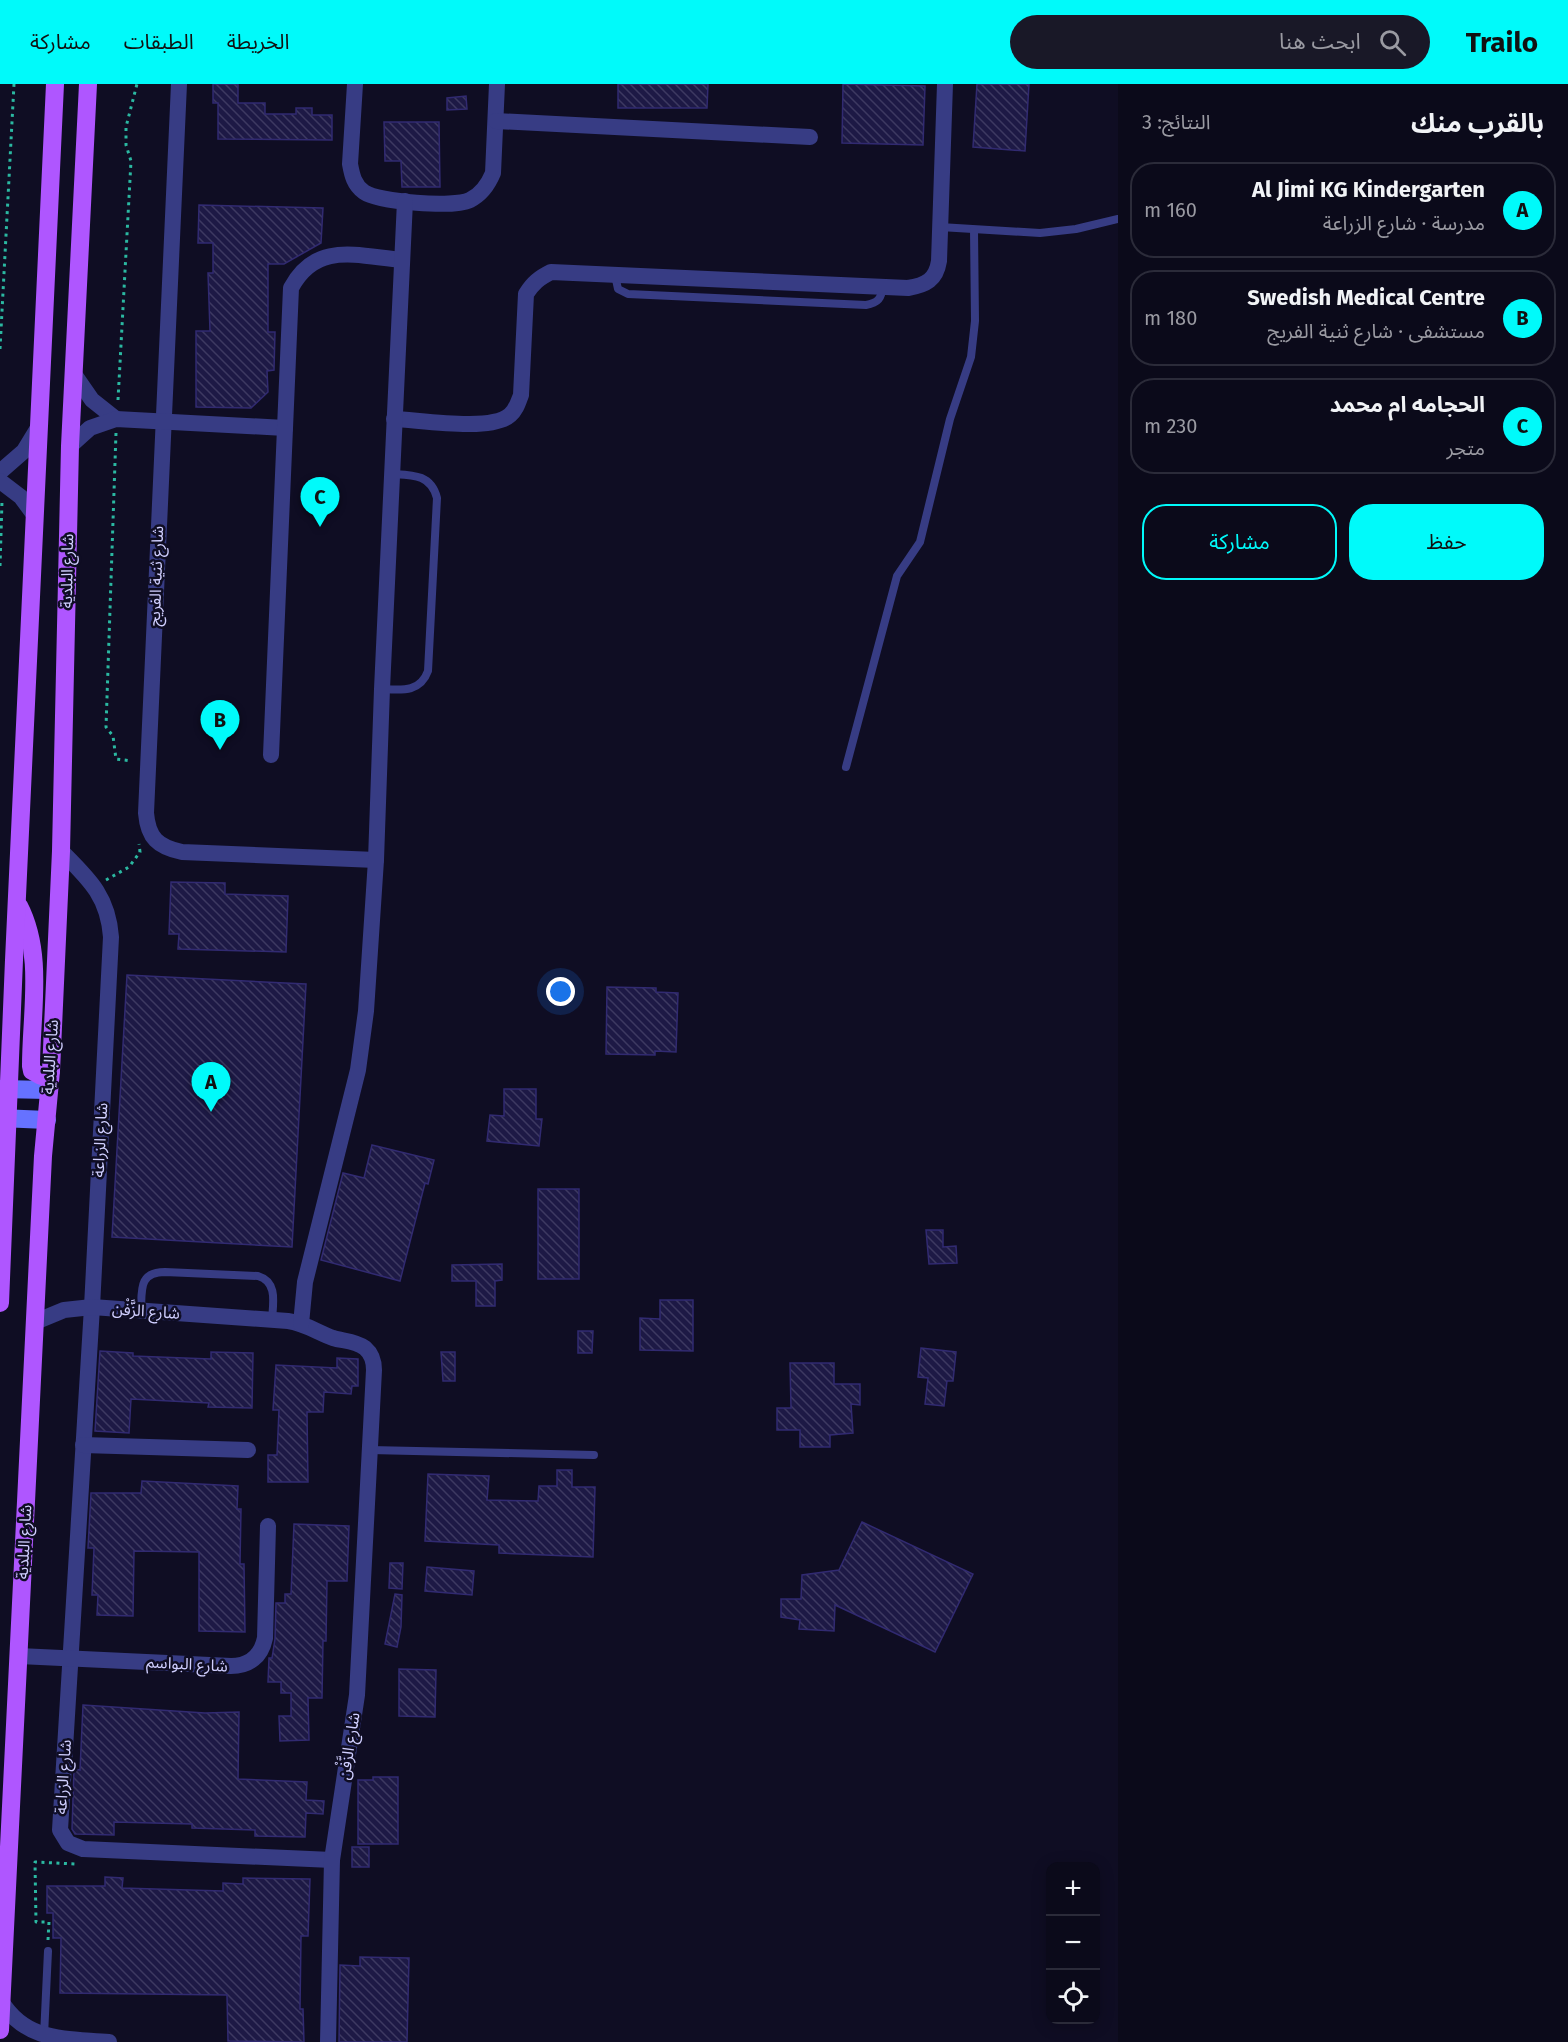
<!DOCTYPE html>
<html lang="ar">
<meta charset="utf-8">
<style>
body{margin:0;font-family:"Fira Sans","Noto Sans Arabic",sans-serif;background:#191827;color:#f1f3f6;direction:rtl}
.controls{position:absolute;right:18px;bottom:18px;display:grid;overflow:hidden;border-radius:12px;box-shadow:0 3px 15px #0003}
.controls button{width:54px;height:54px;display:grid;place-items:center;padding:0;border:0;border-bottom:2px solid #2b2b39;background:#0b0a1a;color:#f1f3f6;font:30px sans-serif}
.you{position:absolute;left:561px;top:908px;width:21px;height:21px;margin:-15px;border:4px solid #fff;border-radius:50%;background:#1a73e8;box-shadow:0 0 0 9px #1a73e833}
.badge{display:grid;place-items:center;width:39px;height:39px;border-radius:50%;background:#00fafa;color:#111;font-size:20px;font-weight:700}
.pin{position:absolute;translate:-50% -50px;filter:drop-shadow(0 2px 3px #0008)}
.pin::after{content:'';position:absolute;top:32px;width:21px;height:18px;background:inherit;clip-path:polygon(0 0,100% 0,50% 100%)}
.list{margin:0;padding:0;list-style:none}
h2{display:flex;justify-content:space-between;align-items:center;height:78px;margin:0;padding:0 24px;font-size:26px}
h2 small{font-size:20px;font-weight:400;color:#9a9aa2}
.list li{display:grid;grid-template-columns:39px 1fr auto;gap:18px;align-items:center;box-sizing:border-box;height:96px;margin:0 12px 12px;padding:0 12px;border:2px solid #2b2b39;border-radius:24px}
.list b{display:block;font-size:22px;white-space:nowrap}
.list p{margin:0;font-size:20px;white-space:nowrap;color:#9a9aa2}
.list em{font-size:20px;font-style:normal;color:#9a9aa2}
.actions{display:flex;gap:12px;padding:18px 24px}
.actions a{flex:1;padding:14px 0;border:2px solid #00fafa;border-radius:24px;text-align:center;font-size:21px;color:#00fafa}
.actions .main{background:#00fafa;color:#111}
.icon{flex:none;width:33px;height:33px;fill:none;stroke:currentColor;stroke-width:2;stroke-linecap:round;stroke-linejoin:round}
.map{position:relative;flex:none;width:1118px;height:1958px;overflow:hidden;direction:ltr}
header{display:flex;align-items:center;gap:36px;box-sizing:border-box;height:84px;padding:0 30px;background:#00fafa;color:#111}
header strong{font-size:28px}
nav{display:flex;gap:33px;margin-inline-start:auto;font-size:21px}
.search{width:420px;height:54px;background:#191827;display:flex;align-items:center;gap:15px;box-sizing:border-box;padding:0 21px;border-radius:33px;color:#9a9aa2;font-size:22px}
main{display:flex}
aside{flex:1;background:#0b0a1a}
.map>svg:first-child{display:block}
.building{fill:url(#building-back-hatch);stroke:#312a71;stroke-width:1.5}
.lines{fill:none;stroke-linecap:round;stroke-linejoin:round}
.path{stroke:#2bb8a1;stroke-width:3;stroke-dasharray:3 4.5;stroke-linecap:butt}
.lane{stroke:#373c84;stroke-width:8}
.street{stroke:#373c84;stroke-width:16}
.secondary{stroke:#6672ff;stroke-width:18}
.primary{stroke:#af56ff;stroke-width:18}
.labels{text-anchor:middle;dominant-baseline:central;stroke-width:5;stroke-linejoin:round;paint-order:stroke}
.street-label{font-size:16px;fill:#d0cfff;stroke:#0f0d23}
</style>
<header>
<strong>Trailo</strong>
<div class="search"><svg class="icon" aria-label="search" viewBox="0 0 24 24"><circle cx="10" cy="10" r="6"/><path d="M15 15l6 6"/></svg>ابحث هنا</div>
<nav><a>الخريطة</a><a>الطبقات</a><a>مشاركة</a></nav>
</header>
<main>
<aside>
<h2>بالقرب منك<small>النتائج: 3</small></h2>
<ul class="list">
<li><span class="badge">A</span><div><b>Al Jimi KG Kindergarten</b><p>مدرسة · شارع الزراعة</p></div><em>160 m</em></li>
<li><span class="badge">B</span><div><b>Swedish Medical Centre</b><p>مستشفى · شارع ثنية الفريج</p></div><em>180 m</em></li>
<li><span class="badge">C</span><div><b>الحجامه ام محمد</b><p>متجر</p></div><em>230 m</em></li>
</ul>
<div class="actions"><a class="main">حفظ</a><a>مشاركة</a></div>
</aside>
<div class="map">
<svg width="1118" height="1958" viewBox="0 0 1118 1958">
<defs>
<pattern id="building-back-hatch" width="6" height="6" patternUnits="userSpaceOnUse" patternTransform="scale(1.5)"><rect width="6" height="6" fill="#1d1945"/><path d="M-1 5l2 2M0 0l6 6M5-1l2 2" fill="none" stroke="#3d3961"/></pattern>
</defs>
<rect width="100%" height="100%" fill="#0f0d23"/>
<g class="building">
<path d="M 213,0 L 238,0 L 238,19 L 265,19 L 265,30 L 296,30 L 296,24 L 312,24 L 312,31 L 332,31 L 332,56 L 218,55 L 218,19 L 213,19 Z"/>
<path d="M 618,0 L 708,0 L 707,24 L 618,24 Z"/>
<path d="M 843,0 L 925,2 L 923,61 L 842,59 Z"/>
<path d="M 977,0 L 1029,0 L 1025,67 L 973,63 Z"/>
<path d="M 466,12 L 467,25 L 447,26 L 447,14 Z"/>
<path d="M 384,38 L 439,38 L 440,103 L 402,103 L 401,77 L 385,77 Z"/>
<path d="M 199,121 L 323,124 L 321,159 L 284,180 L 268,180 L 268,248 L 275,248 L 274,286 L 267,287 L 268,308 L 251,324 L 196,323 L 196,247 L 210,247 L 208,189 L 213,189 L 213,159 L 198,159 Z"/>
<path d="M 171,798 L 225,799 L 225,810 L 288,812 L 286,868 L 178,865 L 179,850 L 169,850 Z"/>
<path d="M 127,891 L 306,900 L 292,1163 L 112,1153 Z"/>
<path d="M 607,903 L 656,904 L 656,908 L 678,909 L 676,968 L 655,967 L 655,971 L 606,970 Z"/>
<path d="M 504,1005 L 536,1005 L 536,1035 L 542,1035 L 539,1062 L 487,1057 L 490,1031 L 504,1032 Z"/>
<path d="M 372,1061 L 434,1076 L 428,1100 L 425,1099 L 400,1197 L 321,1176 L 343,1089 L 364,1094 Z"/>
<rect x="538" y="1105" width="41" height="90"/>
<path d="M 926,1146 L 943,1146 L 943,1163 L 956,1162 L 957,1179 L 929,1180 Z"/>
<path d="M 502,1180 L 502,1196 L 495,1197 L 495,1222 L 476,1222 L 476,1197 L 452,1197 L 452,1181 Z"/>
<path d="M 660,1216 L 693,1216 L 693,1267 L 640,1266 L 640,1234 L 660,1235 Z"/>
<path d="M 578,1247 L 593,1247 L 592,1269 L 578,1269 Z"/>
<path d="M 921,1264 L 956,1268 L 953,1297 L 947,1297 L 944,1322 L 925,1320 L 928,1294 L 918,1293 Z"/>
<path d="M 100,1267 L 133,1269 L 133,1272 L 211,1275 L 211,1268 L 253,1269 L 252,1324 L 208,1323 L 209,1319 L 131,1315 L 129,1349 L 95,1347 Z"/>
<path d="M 441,1268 L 455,1268 L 455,1297 L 443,1297 Z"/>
<path d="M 337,1274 L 358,1275 L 358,1302 L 352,1302 L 351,1310 L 324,1308 L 323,1328 L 307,1328 L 308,1398 L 268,1398 L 268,1371 L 277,1371 L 279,1326 L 273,1326 L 276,1281 L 337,1284 Z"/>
<path d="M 790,1279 L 834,1279 L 834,1300 L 860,1300 L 860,1321 L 851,1320 L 853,1349 L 830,1351 L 830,1363 L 800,1363 L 800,1346 L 777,1346 L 777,1324 L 791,1324 Z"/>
<path d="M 557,1386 L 572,1386 L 572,1403 L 595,1403 L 593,1473 L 499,1469 L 499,1461 L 425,1457 L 428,1390 L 489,1392 L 487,1416 L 538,1417 L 539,1402 L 557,1402 Z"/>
<path d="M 142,1397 L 238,1402 L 237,1425 L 241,1425 L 240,1480 L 244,1480 L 245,1548 L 199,1547 L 199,1468 L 134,1467 L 133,1532 L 97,1531 L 98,1511 L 92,1511 L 94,1464 L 88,1464 L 91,1409 L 141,1409 Z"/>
<path d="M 862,1438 L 973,1490 L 935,1568 L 835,1521 L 834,1547 L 799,1545 L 800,1536 L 781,1533 L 781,1515 L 801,1515 L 802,1491 L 839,1486 Z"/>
<path d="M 294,1440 L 349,1442 L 347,1497 L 327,1497 L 326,1557 L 323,1557 L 322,1614 L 308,1614 L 309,1656 L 280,1657 L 279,1632 L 291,1632 L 291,1609 L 281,1609 L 281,1598 L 268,1598 L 269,1574 L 272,1574 L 275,1555 L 276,1519 L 285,1519 L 285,1510 L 291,1510 Z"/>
<path d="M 390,1479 L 403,1479 L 402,1505 L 389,1504 Z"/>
<path d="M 427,1483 L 474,1487 L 472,1511 L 425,1507 Z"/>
<path d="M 395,1510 L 402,1511 L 401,1543 L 397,1563 L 385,1560 Z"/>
<path d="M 399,1585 L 436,1586 L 435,1633 L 399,1632 Z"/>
<path d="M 83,1621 L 205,1629 L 239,1628 L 238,1695 L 307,1698 L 306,1716 L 324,1717 L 323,1730 L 306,1729 L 305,1753 L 255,1752 L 255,1746 L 192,1744 L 192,1740 L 114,1738 L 114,1751 L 75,1750 L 72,1745 L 74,1685 L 80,1686 Z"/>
<path d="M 373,1693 L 398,1693 L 398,1760 L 358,1760 L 358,1696 L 373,1696 Z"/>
<rect x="352" y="1763" width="17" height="20"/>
<path d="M 105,1793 L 123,1794 L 122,1804 L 223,1807 L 223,1799 L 243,1800 L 243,1794 L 310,1795 L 308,1852 L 301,1852 L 300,1925 L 303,1925 L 304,1958 L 228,1957 L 227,1911 L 60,1909 L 61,1854 L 53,1854 L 53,1829 L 47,1829 L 47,1802 L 105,1802 Z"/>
<path d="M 360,1873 L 409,1874 L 407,1958 L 339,1958 L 340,1881 L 360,1882 Z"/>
</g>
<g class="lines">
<g class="path">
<path d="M 0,265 L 14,0"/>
<path d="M 118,316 L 131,77 L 126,61 L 126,43 L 137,0"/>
<path d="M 116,349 L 106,643 L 113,652 L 116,675 L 132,677"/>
<path d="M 0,482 L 2,417"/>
<path d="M 106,796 L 129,783 L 140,768 L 139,760"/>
<path d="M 48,1856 L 49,1838 L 36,1838 L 35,1778 L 76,1780"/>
</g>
<g class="lane">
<path d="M 940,143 L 1040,149 L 1076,145 L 1118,135"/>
<path d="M 615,191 L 618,205 L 628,210 L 866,221 C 878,219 882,214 882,203"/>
<path d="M 382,605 C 401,606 420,609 428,587 L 437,414 C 431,390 412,391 392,390"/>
<path d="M 846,683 L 897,492 L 920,458 L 950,335 L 971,273 L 975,237 L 974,146"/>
<path d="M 141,1227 C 142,1207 138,1188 165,1188 L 258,1192 C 278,1198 273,1219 272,1236"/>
<path d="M 370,1366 L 594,1371"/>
<path d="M 44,1952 L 48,1867"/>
</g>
<g class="street">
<path d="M 179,0 L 146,729 C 148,754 158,763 182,768 L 376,776"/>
<path d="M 355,0 L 350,80 C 352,91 354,101 364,108 C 378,118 454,124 470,116 C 482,110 488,101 493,89 L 497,0"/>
<path d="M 496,37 L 810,53"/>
<path d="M 74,290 L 92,316 L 116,335"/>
<path d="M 394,335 C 420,336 491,348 510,331 C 516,326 518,319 521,311 L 526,210 C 533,199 539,194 551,188 L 908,204 C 926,201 936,196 939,177 L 945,0"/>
<path d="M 70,362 L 90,344 L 116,335 L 285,344"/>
<path d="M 0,388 L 24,367 L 38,344"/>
<path d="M 0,397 L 21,413 L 35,432"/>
<path d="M 271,671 L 291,204 C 316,157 357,172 402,176"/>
<path d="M 61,767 C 89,795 108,812 111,853 L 92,1223 L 60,1746 L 68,1759 L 83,1765 L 332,1776"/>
<path d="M 35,1238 L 64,1226 L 92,1223 L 288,1237 C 304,1239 317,1248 333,1254 C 343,1257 356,1257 365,1264 C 372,1270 374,1277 374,1286 L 357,1611 L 332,1776 L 328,1958"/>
<path d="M 301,1240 L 305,1198 L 358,986 L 366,927 L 376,776 L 382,605 L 405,117"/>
<path d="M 83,1361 L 248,1366"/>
<path d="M 19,1572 L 231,1582 C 249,1582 261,1573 265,1554 L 268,1442"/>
<path d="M 1,1917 C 26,1958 64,1954 109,1958"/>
</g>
<g class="secondary">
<path d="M 0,1005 L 48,1006"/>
<path d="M 0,1034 L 47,1036"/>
</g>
<g class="primary">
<path d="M 19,822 C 44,870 31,929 31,982 L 32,987 L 41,992 L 47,991 L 51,987"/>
<path d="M 0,1219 L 14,876 L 55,0"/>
<path d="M 0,1946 L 43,1072 L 51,987 L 61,767 L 70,362 L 88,0"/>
</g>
</g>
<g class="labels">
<g class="street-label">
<text transform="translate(67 487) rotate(-89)">شارع البلدية</text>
<text transform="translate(156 492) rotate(-88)">شارع ثنية الفريج</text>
<text transform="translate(50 973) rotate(-86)">شارع البلدية</text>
<text transform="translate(100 1056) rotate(-87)">شارع الزراعة</text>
<text transform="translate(146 1227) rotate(4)">شارع الزَّفْن</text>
<text transform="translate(24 1458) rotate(-87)">شارع البلدية</text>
<text transform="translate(187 1580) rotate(3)">شارع البواسم</text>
<text transform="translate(349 1662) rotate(-81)">شارع الزَّفْن</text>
<text transform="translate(63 1693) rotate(-86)">شارع الزراعة</text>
</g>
</g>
</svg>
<div class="controls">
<button>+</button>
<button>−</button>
<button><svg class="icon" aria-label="locate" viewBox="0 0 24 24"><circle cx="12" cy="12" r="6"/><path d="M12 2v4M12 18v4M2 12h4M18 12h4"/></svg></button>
</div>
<div class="you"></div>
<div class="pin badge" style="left:211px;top:1028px">A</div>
<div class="pin badge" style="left:220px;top:666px">B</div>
<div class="pin badge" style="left:320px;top:443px">C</div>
</div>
</main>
